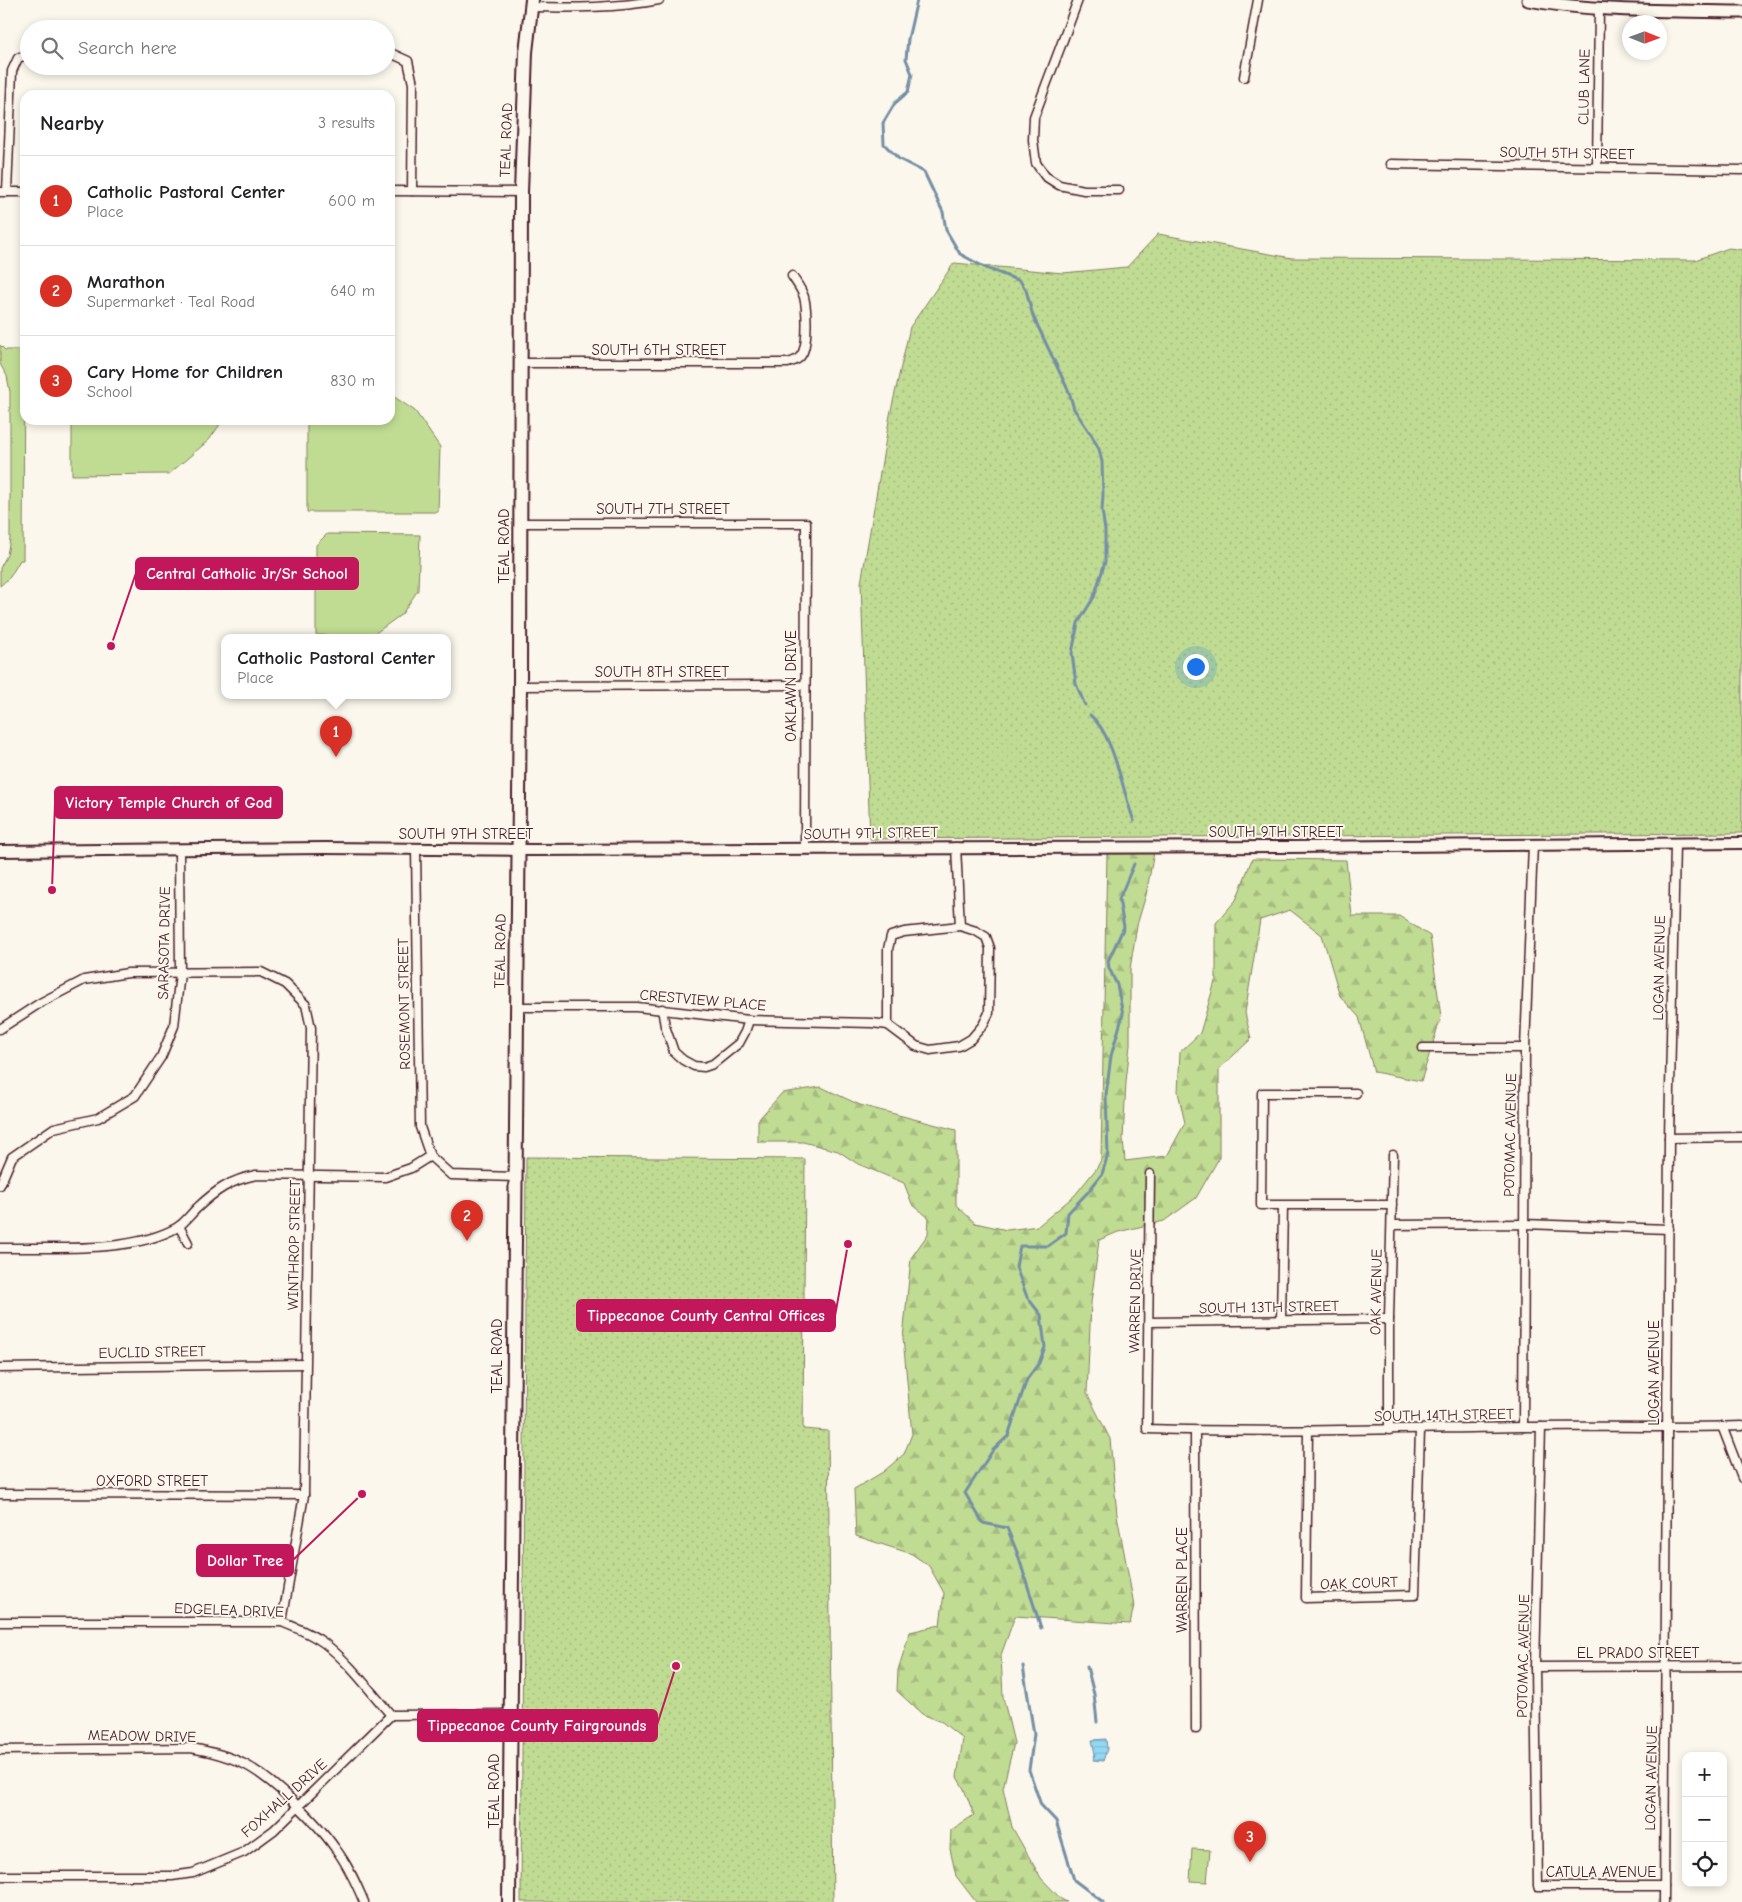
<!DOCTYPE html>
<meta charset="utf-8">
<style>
body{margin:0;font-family:"Comic Neue",sans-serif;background:#f6f6f6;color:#202124}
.controls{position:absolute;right:15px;bottom:15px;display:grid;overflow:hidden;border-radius:10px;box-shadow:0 2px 8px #0003}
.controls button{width:45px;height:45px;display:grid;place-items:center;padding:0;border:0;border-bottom:1px solid #e0e0e0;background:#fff;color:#202124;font:25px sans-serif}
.compass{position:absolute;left:1622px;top:15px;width:45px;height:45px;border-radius:50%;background:#fff;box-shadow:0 2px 8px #0003;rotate:91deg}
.you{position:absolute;left:1195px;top:666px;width:18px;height:18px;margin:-12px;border:4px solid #fff;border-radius:50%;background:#1a73e8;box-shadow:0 0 0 8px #1a73e833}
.badge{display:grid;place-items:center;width:32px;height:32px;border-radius:50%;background:#d93025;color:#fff;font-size:16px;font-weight:700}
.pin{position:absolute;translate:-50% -41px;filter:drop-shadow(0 1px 2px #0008)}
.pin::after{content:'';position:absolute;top:26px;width:18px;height:15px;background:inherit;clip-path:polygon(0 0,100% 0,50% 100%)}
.popup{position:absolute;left:221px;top:634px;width:230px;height:65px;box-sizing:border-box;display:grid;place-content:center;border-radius:10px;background:#fff;filter:drop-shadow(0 1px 4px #0005);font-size:16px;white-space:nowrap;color:#757577}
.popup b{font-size:19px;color:#202124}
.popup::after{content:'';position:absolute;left:50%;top:100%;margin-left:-10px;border:10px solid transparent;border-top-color:#fff}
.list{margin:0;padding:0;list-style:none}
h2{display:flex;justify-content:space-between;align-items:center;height:65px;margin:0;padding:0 20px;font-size:21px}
h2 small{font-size:16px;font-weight:400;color:#757577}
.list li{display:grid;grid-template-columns:32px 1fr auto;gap:15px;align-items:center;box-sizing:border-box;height:90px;padding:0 20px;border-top:1px solid #e0e0e0}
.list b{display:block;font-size:19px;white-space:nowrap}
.list p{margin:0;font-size:16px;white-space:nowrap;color:#757577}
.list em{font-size:16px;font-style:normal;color:#757577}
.icon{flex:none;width:28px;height:28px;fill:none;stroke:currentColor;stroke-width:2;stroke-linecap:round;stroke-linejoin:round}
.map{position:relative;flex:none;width:1742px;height:1902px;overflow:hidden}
.search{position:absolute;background:#fff;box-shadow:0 2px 8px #0003;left:20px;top:20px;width:375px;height:55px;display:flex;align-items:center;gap:12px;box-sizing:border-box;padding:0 18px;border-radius:28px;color:#757577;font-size:19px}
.panel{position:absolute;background:#fff;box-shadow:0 2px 8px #0003;left:20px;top:90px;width:375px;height:335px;border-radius:15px}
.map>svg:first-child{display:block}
.grass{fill:url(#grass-dots);stroke:#857e5f}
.forest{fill:url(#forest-firs);stroke:#857e5f}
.garden{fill:#c0dc93;stroke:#857e5f}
.water{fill:url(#water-rules);stroke:#758ea4}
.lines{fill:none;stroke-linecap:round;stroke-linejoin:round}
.stream{stroke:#758ea4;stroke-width:3}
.minor-casing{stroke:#4a1f2b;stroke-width:11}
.tertiary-casing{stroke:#4a1f2b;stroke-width:14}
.secondary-casing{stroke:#4a1f2b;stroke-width:15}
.primary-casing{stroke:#4a1f2b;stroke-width:16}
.minor{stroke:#fbf7ec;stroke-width:8}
.tertiary{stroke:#fbf7ec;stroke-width:10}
.secondary{stroke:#fbf7ec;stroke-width:11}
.primary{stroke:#fbf7ec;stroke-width:12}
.labels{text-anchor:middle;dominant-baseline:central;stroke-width:4;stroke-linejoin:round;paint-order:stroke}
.street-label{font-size:15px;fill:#4a1f2b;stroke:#fbf7ec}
.leader{fill:none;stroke:#c2185b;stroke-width:2}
.callout-dot{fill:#c2185b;stroke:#fbf7ec;stroke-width:2}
.callout{fill:#c2185b;stroke:#c2185b;stroke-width:2}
.callout-label{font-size:16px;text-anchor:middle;font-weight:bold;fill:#fff}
</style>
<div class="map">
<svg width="1742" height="1902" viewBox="0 0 1742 1902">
<defs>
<pattern id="grass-dots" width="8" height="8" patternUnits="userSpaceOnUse" patternTransform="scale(1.25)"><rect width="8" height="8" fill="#c0dc93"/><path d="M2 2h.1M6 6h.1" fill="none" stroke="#a6bc7f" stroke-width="1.8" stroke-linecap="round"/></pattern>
<pattern id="forest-firs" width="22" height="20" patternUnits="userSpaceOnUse" patternTransform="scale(1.25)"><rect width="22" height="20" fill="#c0dc93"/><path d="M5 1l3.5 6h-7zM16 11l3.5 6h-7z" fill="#a6bc7f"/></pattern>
<pattern id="water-rules" width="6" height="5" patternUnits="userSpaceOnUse" patternTransform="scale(1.25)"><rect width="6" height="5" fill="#92d8f4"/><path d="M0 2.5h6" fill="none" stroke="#7fb9d1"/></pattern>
</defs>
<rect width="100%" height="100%" fill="#fbf7ec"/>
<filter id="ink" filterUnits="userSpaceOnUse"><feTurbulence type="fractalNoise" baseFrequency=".02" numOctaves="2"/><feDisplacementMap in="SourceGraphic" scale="10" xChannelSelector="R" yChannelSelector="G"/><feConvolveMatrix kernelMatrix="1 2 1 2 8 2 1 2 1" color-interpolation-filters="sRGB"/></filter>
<g filter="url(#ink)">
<g class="grass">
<path d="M 1158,234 L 1292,258 L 1695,260 L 1729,248 L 1742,250 L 1742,833 L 870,839 L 861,583 L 890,415 L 910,327 L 954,263 L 1063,273 L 1127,267 Z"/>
<path d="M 526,1157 L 805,1159 L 803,1429 L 828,1431 L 833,1902 L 521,1902 Z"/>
</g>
<path class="forest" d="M 1154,852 L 1146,895 L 1137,925 L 1130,969 L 1130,1045 L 1126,1082 L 1123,1139 L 1125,1161 L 1167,1156 L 1185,1123 L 1178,1092 L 1180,1052 L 1200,1033 L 1216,978 L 1216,923 L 1236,900 L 1252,859 L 1346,860 L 1352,916 L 1399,916 L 1430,936 L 1441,1017 L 1421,1081 L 1374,1072 L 1359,1017 L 1340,996 L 1322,935 L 1290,910 L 1260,920 L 1245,1013 L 1251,1039 L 1219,1069 L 1219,1158 L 1196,1198 L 1164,1221 L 1118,1232 L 1099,1240 L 1091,1303 L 1087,1393 L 1110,1439 L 1117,1515 L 1134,1605 L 1130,1624 L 1015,1616 L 1001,1655 L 1003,1697 L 1014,1743 L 1003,1788 L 1012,1827 L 1041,1878 L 1061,1899 L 1067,1902 L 976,1902 L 956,1876 L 950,1849 L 951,1830 L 974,1815 L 964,1789 L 957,1777 L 963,1739 L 942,1722 L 922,1714 L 897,1691 L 898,1670 L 910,1632 L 940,1625 L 944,1593 L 929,1566 L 912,1554 L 856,1536 L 854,1489 L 883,1472 L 904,1454 L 912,1434 L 903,1338 L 911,1258 L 928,1234 L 929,1218 L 912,1204 L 904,1183 L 858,1164 L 838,1151 L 803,1142 L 758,1142 L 758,1120 L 782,1093 L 821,1087 L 860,1105 L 956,1130 L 956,1205 L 975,1223 L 1007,1230 L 1038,1226 L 1075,1195 L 1096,1169 L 1101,1160 L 1107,853 Z"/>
<g class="garden">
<path d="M 0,345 L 5,350 L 24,350 L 23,560 L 20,560 L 10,577 L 0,586 L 0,568 L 7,555 L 10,539 L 10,392 L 7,376 L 0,364 Z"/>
<path d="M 390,394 L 415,411 L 440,447 L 438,512 L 307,512 L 307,420 L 390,420 Z"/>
<path d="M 72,420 L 223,420 L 209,440 L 169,474 L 72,475 Z"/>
<path d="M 327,534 L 420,535 L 418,590 L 402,614 L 370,637 L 316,635 L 316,545 Z"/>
<path d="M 1192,1849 L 1210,1850 L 1207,1882 L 1190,1881 Z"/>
</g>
<path class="water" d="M 1106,1739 L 1107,1749 L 1103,1761 L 1093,1760 L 1095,1754 L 1092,1740 Z"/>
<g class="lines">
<g class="stream">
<path d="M 917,0 L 908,39 L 906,59 L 912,74 L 908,92 L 895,103 L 883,123 L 884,144 L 899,159 L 924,172 L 943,212 L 946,230 L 960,254 L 986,268 L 1020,281 L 1026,290 L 1033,316 L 1069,392 L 1074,409 L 1092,436 L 1099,449 L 1102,462 L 1103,495 L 1102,510 L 1105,530 L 1105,562 L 1094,597 L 1078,623 L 1072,653 L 1076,684 L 1085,705"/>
<path d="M 1090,715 C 1114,734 1123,793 1134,821"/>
<path d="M 1041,1628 L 1017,1552 L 1007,1528 L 983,1523 L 965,1493 L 993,1450 L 1008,1436 L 1027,1379 L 1039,1363 L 1045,1347 L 1041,1315 L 1027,1297 L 1016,1267 L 1020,1246 L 1048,1246 L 1066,1233 L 1068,1213 L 1088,1192 L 1102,1174 L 1108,1154 L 1106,1095 L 1111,1056 L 1123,1014 L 1117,985 L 1109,968 L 1108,961 L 1124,927 L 1119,899 L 1134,864"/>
<path d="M 1023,1666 L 1034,1734 L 1029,1770 L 1041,1805 L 1056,1821 L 1074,1880 L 1103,1902"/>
<path d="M 1087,1667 L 1094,1694 L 1097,1722"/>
</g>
<defs>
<g id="minor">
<path d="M 1078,0 L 1034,117 L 1033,140 L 1036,163 L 1045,176 L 1059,185 L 1084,190 L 1119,190"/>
<path d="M 531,7 C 574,8 616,8 659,0"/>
<path d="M 386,51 L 408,61 L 413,84 L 412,191"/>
<path d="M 1244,77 L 1258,0"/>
<path d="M 1391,164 L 1742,170"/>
<path d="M 1597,167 L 1599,8"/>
<path d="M 390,191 L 521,192"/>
<path d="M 0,192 L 25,192"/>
<path d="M 7,192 L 12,71 L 18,58 L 29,54"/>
<path d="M 521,363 L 788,363 C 795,361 800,359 803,352 C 808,340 807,308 804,297 C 802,290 796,282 792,276"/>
<path d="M 520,523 L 806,523 L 805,849"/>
<path d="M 520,686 L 805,685"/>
<path d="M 416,849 L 420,1127 L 430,1156"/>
<path d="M 516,1007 L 637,1007 L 749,1020 L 872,1023 L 888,1025 L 916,1046 L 930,1050 L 959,1046 L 971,1039 L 983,1025 L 989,1013 L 990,948 L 986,937 L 976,931 L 960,926 L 956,847"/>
<path d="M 662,1009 L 665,1026 L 674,1052 L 683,1060 L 694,1066 L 704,1067 L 713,1064 L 739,1043 L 745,1032 L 749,1020"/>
<path d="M 888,1025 L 888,949 L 891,936 L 904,932 L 960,926"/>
<path d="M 0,1029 L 40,1003 L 84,980 L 128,973 L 261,972 L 285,984 L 306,1005 L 311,1028 L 304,1495 L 282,1622"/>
<path d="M 1423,1048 L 1525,1048"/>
<path d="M 1356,1093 L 1262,1093 L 1261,1205 L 1392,1205"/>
<path d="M 1669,1138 L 1742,1137"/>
<path d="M 1150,1174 L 1147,1429 C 1272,1433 1397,1429 1522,1427 C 1595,1426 1669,1428 1742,1426"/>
<path d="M 0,1185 L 12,1157 L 54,1128 L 98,1118 L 135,1096 L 161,1057 L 174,1026 L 180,973 L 179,850"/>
<path d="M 1392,1225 L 1523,1224 L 1669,1229"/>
<path d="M 179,1226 L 188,1243"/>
<path d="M 0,1248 C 54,1247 131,1254 178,1227 C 185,1222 191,1214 197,1208 C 216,1190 231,1180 256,1175 L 385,1177 L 411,1168 L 430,1156 L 451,1175 L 515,1177"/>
<path d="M 1281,1320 L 1283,1206"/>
<path d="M 1149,1322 L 1389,1319"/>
<path d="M 0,1368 L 305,1364"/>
<path d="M 1722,1426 L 1742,1478"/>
<path d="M 1523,1427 L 1525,1048 L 1533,844"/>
<path d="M 1541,1427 L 1535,1667 L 1538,1886 L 1664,1886"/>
<path d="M 1308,1430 L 1306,1598 L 1415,1595 L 1420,1430"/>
<path d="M 1389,1430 L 1389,1319 L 1393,1155"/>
<path d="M 1195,1431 L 1196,1729"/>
<path d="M 0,1494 L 304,1495"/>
<path d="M 0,1622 L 282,1622 C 296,1628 311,1633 324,1643 C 349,1662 370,1691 391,1715 L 511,1714"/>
<path d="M 1535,1667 L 1742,1666"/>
<path d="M 0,1750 L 191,1748 C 208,1751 226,1755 242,1763 C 270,1776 317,1822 335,1848 C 348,1865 356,1883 364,1902"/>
<path d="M 0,1876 L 172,1876 L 193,1873 L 244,1852 L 274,1830 L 391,1715"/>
<path d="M 1664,1902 L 1669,1138 L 1675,844"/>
</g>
<path id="tertiary" d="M 0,851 L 325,848 L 532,850 L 1290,847 L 1742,843"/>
<path id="secondary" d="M 1528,0 C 1598,13 1671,10 1742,12"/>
<path id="primary" d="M 509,1902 L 520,686 L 521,192 L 526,52 L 532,0"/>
</defs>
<use href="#minor" class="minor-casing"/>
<use href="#tertiary" class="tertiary-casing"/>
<use href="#secondary" class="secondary-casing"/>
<use href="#primary" class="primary-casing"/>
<use href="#minor" class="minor"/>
<use href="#tertiary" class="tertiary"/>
<use href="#secondary" class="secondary"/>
<use href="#primary" class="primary"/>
</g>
</g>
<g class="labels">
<g class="street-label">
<text transform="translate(1584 87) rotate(-89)">CLUB LANE</text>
<text transform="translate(506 140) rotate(-88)">TEAL ROAD</text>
<text transform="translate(1567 153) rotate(1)">SOUTH 5TH STREET</text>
<text x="659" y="350">SOUTH 6TH STREET</text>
<text x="663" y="509">SOUTH 7TH STREET</text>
<text transform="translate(504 546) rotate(-90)">TEAL ROAD</text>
<text x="662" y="672">SOUTH 8TH STREET</text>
<text transform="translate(791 686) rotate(-90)">OAKLAWN DRIVE</text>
<text x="1276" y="832">SOUTH 9TH STREET</text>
<text transform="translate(871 833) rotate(-1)">SOUTH 9TH STREET</text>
<text x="466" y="834">SOUTH 9TH STREET</text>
<text transform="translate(164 943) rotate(-89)">SARASOTA DRIVE</text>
<text transform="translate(500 951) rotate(-89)">TEAL ROAD</text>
<text transform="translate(1659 968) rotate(-89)">LOGAN AVENUE</text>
<text transform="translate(703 1000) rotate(5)">CRESTVIEW PLACE</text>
<text transform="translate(404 1004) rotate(-91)">ROSEMONT STREET</text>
<text transform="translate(1510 1135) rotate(-89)">POTOMAC AVENUE</text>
<text transform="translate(294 1245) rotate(-89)">WINTHROP STREET</text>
<text transform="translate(1376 1292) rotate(-89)">OAK AVENUE</text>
<text transform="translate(1135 1301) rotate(-89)">WARREN DRIVE</text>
<text transform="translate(1269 1307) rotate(-1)">SOUTH 13TH STREET</text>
<text transform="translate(152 1352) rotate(-1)">EUCLID STREET</text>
<text transform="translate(497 1356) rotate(-90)">TEAL ROAD</text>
<text transform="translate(1654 1373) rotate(-90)">LOGAN AVENUE</text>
<text transform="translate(1444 1415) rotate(-1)">SOUTH 14TH STREET</text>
<text x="152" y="1481">OXFORD STREET</text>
<text transform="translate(1182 1580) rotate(-90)">WARREN PLACE</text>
<text transform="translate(1359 1583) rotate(-2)">OAK COURT</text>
<text transform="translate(229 1610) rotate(2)">EDGELEA DRIVE</text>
<text x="1638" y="1653">EL PRADO STREET</text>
<text transform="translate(1523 1656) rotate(-89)">POTOMAC AVENUE</text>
<text transform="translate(142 1736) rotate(1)">MEADOW DRIVE</text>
<text transform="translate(1651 1778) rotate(-89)">LOGAN AVENUE</text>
<text transform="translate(494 1791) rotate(-90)">TEAL ROAD</text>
<text transform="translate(284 1798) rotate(-42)">FOXHALL DRIVE</text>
<text x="1601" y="1872">CATULA AVENUE</text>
</g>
</g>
<path class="leader" d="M111 646L136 573M52 890L55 803M848 1244L835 1316M362 1494L293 1560M676 1666L657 1725"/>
<g class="callout-dot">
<circle cx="111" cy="646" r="5"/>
<circle cx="52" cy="890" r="5"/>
<circle cx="848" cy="1244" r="5"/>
<circle cx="362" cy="1494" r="5"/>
<circle cx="676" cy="1666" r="5"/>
</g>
<g class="callout">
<rect x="136" y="558" width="222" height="31" rx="5"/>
<rect x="55" y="787" width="227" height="31" rx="5"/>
<rect x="577" y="1300" width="258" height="31" rx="5"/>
<rect x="197" y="1545" width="96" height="31" rx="5"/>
<rect x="418" y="1710" width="239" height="31" rx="5"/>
</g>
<g class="callout-label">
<text x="247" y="579">Central Catholic Jr/Sr School</text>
<text x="169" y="808">Victory Temple Church of God</text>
<text x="706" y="1321">Tippecanoe County Central Offices</text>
<text x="245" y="1566">Dollar Tree</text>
<text x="537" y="1731">Tippecanoe County Fairgrounds</text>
</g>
</svg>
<div class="controls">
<button>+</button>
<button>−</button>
<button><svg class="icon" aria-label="locate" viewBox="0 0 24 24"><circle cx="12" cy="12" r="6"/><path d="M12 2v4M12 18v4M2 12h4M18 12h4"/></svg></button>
</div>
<svg class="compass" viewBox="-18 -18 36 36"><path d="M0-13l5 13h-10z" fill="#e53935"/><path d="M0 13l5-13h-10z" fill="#757577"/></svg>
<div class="you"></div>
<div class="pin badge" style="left:336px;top:757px">1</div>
<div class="popup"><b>Catholic Pastoral Center</b>Place</div>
<div class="pin badge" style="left:467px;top:1241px">2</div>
<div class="pin badge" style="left:1250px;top:1862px">3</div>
<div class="search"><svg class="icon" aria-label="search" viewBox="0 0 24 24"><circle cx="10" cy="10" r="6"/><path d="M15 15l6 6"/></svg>Search here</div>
<section class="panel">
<h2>Nearby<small>3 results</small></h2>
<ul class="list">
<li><span class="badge">1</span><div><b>Catholic Pastoral Center</b><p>Place</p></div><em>600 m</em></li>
<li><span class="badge">2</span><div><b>Marathon</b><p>Supermarket · Teal Road</p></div><em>640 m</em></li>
<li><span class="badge">3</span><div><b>Cary Home for Children</b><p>School</p></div><em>830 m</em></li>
</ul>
</section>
</div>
